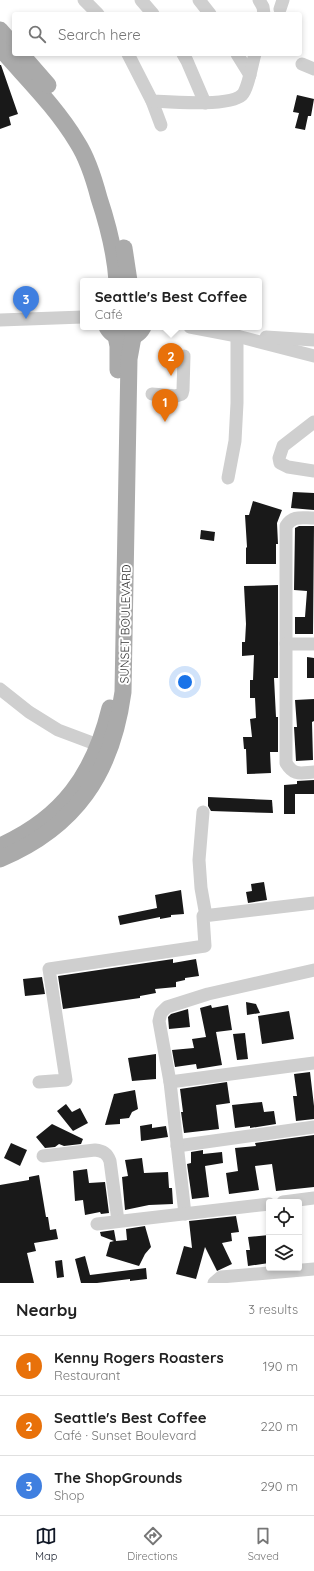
<!DOCTYPE html>
<meta charset="utf-8">
<style>
body{margin:0;font-family:Quicksand,sans-serif;background:#f2f2f2;color:#222}
.controls{position:absolute;right:12px;bottom:12px;display:grid;overflow:hidden;border-radius:4px;box-shadow:0 2px 6px #0003}
.controls button{width:36px;height:36px;display:grid;place-items:center;padding:0;border:0;border-bottom:1px solid #e0e0e0;background:#fff;color:#222;font:20px sans-serif}
.you{position:absolute;left:185px;top:682px;width:14px;height:14px;margin:-10px;border:3px solid #fff;border-radius:50%;background:#1a73e8;box-shadow:0 0 0 6px #1a73e833}
.badge{display:grid;place-items:center;width:26px;height:26px;border-radius:50%;background:#111827;color:#fff;font-size:13px;font-weight:700}
.pin{position:absolute;translate:-50% -33px;filter:drop-shadow(0 1px 2px #0008)}
.pin::after{content:'';position:absolute;top:21px;width:14px;height:12px;background:inherit;clip-path:polygon(0 0,100% 0,50% 100%)}
.popup{position:absolute;left:80px;top:278px;width:182px;height:52px;box-sizing:border-box;display:grid;place-content:center;border-radius:4px;background:#fff;filter:drop-shadow(0 1px 3px #0005);font-size:13px;white-space:nowrap;color:#767676}
.popup b{font-size:15px;color:#222}
.popup::after{content:'';position:absolute;left:50%;top:100%;margin-left:-8px;border:8px solid transparent;border-top-color:#fff}
.list{margin:0;padding:0;list-style:none}
h2{display:flex;justify-content:space-between;align-items:center;height:52px;margin:0;padding:0 16px;font-size:17px}
h2 small{font-size:13px;font-weight:400;color:#767676}
.list li{display:grid;grid-template-columns:26px 1fr auto;gap:12px;align-items:center;box-sizing:border-box;height:60px;padding:0 16px;border-top:1px solid #e0e0e0}
.list b{display:block;font-size:15px;white-space:nowrap}
.list p{margin:0;font-size:13px;white-space:nowrap;color:#767676}
.list em{font-size:13px;font-style:normal;color:#767676}
.icon{flex:none;width:22px;height:22px;fill:none;stroke:currentColor;stroke-width:2;stroke-linecap:round;stroke-linejoin:round}
.map{position:relative;flex:none;width:314px;height:1283px;overflow:hidden}
.search{position:absolute;background:#fff;box-shadow:0 2px 6px #0003;left:12px;right:12px;top:12px;height:44px;display:flex;align-items:center;gap:10px;box-sizing:border-box;padding:0 14px;border-radius:4px;color:#767676;font-size:15px}
.sheet{height:232px;background:#fff}
nav{display:flex;justify-content:space-around;align-items:center;box-sizing:border-box;height:56px;border-top:1px solid #e0e0e0;background:#fff;font-size:11px;color:#767676}
nav a{display:grid;justify-items:center;gap:2px}
nav .on{color:#111827}
.map>svg:first-child{display:block}
.building{fill:#191919}
.lines{fill:none;stroke-linecap:round;stroke-linejoin:round}
.minor{stroke:#cfcfcf;stroke-width:13}
.major{stroke:#aaa;stroke-width:17}
.labels{text-anchor:middle;dominant-baseline:central;stroke-width:4;stroke-linejoin:round;paint-order:stroke}
.street-label{font-size:12px;fill:#323232;stroke:#fff}
</style>
<div class="map">
<svg width="314" height="1283" viewBox="0 0 314 1283">
<rect width="100%" height="100%" fill="#fff"/>
<g class="building">
<path d="M 0,65 L 1,65 L 18,114 L 9,117 L 11,125 L 0,129 Z"/>
<path d="M 297,95 L 314,99 L 311,116 L 308,116 L 305,130 L 295,128 L 299,113 L 293,112 Z"/>
<path d="M 293,492 L 314,493 L 314,510 L 291,508 Z"/>
<path d="M 253,501 L 282,510 L 277,523 L 278,544 L 276,544 L 276,564 L 246,564 L 246,548 L 247,547 L 245,515 L 249,515 Z"/>
<path d="M 299,526 L 314,526 L 313,634 L 295,634 L 295,617 L 305,617 L 307,591 L 294,590 L 295,528 Z"/>
<path d="M 201,530 L 215,532 L 214,541 L 200,539 Z"/>
<path d="M 278,585 L 278,678 L 274,678 L 276,717 L 278,717 L 278,752 L 270,752 L 271,773 L 247,774 L 246,749 L 244,749 L 243,737 L 252,737 L 250,719 L 256,718 L 255,698 L 250,698 L 250,680 L 253,680 L 254,655 L 242,656 L 242,642 L 245,642 L 246,624 L 244,586 Z"/>
<path d="M 307,657 L 314,658 L 314,678 L 307,678 Z"/>
<path d="M 314,699 L 314,721 L 312,722 L 313,760 L 296,761 L 294,727 L 297,727 L 295,700 Z"/>
<path d="M 314,780 L 314,794 L 295,794 L 295,814 L 284,814 L 284,785 L 297,784 L 297,781 Z"/>
<path d="M 208,797 L 272,800 L 273,813 L 211,811 L 208,806 Z"/>
<path d="M 264,882 L 267,900 L 248,903 L 246,892 L 252,891 L 251,884 Z"/>
<path d="M 181,890 L 184,914 L 171,915 L 171,917 L 160,919 L 160,917 L 120,925 L 118,916 L 157,908 L 155,895 Z"/>
<path d="M 173,959 L 173,963 L 196,959 L 199,976 L 185,978 L 185,980 L 176,982 L 176,987 L 155,989 L 156,993 L 140,996 L 140,998 L 63,1009 L 58,976 Z"/>
<path d="M 42,977 L 45,994 L 25,996 L 23,979 Z"/>
<path d="M 246,1002 L 256,1004 L 260,1013 L 247,1015 Z"/>
<path d="M 211,1005 L 212,1008 L 228,1005 L 232,1030 L 216,1032 L 222,1065 L 197,1069 L 196,1064 L 175,1067 L 172,1050 L 194,1048 L 192,1039 L 206,1037 L 200,1008 Z"/>
<path d="M 188,1009 L 190,1027 L 169,1029 L 168,1017 L 171,1014 Z"/>
<path d="M 289,1011 L 294,1039 L 262,1044 L 258,1016 Z"/>
<path d="M 245,1033 L 248,1059 L 237,1060 L 233,1034 Z"/>
<path d="M 156,1054 L 156,1079 L 132,1081 L 128,1058 Z"/>
<path d="M 310,1072 L 314,1106 L 314,1119 L 296,1121 L 293,1096 L 297,1096 L 294,1074 Z"/>
<path d="M 227,1082 L 230,1103 L 216,1105 L 219,1129 L 184,1133 L 181,1112 L 183,1112 L 180,1089 Z"/>
<path d="M 135,1090 L 138,1109 L 132,1112 L 129,1118 L 120,1119 L 120,1124 L 105,1125 L 114,1094 Z"/>
<path d="M 262,1102 L 264,1112 L 274,1111 L 276,1124 L 250,1128 L 250,1126 L 235,1128 L 232,1105 Z"/>
<path d="M 66,1104 L 72,1112 L 80,1108 L 88,1123 L 73,1131 L 57,1111 Z"/>
<path d="M 52,1124 L 83,1139 L 81,1144 L 64,1146 L 59,1144 L 55,1147 L 45,1148 L 36,1137 Z"/>
<path d="M 152,1124 L 152,1128 L 166,1126 L 168,1137 L 141,1141 L 140,1126 Z"/>
<path d="M 314,1135 L 314,1187 L 276,1191 L 272,1164 L 255,1166 L 259,1190 L 229,1194 L 226,1173 L 238,1171 L 235,1148 L 256,1146 L 255,1143 Z"/>
<path d="M 11,1143 L 27,1150 L 20,1166 L 4,1158 Z"/>
<path d="M 203,1150 L 203,1154 L 222,1152 L 223,1163 L 205,1166 L 209,1197 L 192,1199 L 187,1164 L 191,1163 L 191,1152 Z"/>
<path d="M 142,1158 L 144,1173 L 168,1172 L 169,1188 L 172,1188 L 173,1204 L 149,1205 L 125,1210 L 122,1177 L 128,1176 L 125,1160 Z"/>
<path d="M 87,1169 L 89,1183 L 105,1182 L 109,1213 L 101,1214 L 100,1212 L 85,1215 L 83,1200 L 75,1201 L 73,1171 Z"/>
<path d="M 39,1175 L 46,1217 L 48,1217 L 50,1230 L 56,1229 L 58,1239 L 34,1243 L 36,1251 L 27,1253 L 34,1283 L 0,1283 L 0,1185 L 29,1180 L 29,1177 Z"/>
<path d="M 236,1216 L 239,1232 L 231,1233 L 232,1241 L 222,1243 L 232,1264 L 217,1271 L 205,1247 L 196,1279 L 176,1274 L 184,1246 L 192,1248 L 189,1221 Z"/>
<path d="M 145,1226 L 151,1247 L 145,1254 L 139,1266 L 106,1256 L 110,1242 L 114,1241 L 101,1236 L 100,1232 L 114,1230 L 116,1241 L 127,1240 L 126,1229 Z"/>
<path d="M 269,1235 L 269,1263 L 248,1266 L 246,1250 L 250,1250 L 248,1237 Z"/>
<path d="M 85,1256 L 90,1275 L 146,1268 L 147,1279 L 130,1281 L 130,1279 L 97,1283 L 81,1283 L 75,1259 Z"/>
<path d="M 62,1260 L 64,1277 L 57,1278 L 55,1261 Z"/>
</g>
<g class="lines">
<g class="minor">
<path d="M 84,0 L 98,14"/>
<path d="M 141,0 L 153,14"/>
<path d="M 199,0 L 210,14"/>
<path d="M 259,0 L 263,7 L 264,14"/>
<path d="M 280,9 L 283,0"/>
<path d="M 128,54 L 152,101 L 161,125"/>
<path d="M 183,54 L 187,61 L 205,103"/>
<path d="M 237,54 L 250,75"/>
<path d="M 302,64 L 314,69"/>
<path d="M 152,101 C 170,102 229,107 242,95 C 248,89 252,64 255,54"/>
<path d="M 0,320 L 83,317"/>
<path d="M 190,327 L 237,336 L 314,356"/>
<path d="M 266,337 L 314,340"/>
<path d="M 152,394 L 176,396 L 182,394 L 183,390 L 184,356"/>
<path d="M 314,422 L 283,446 L 279,458 L 280,463 L 288,467 L 314,471"/>
<path d="M 228,478 L 235,441 L 237,403 L 237,336"/>
<path d="M 314,518 C 302,518 293,515 286,526 L 286,763 C 294,776 300,773 314,772"/>
<path d="M 286,644 L 314,644"/>
<path d="M 0,689 L 29,712 L 58,730 L 106,748"/>
<path d="M 203,812 L 199,860 L 201,888 L 206,916"/>
<path d="M 39,1082 L 66,1080 L 49,969 L 205,946 L 203,916 L 314,903"/>
<path d="M 170,1082 L 314,1063"/>
<path d="M 177,1146 L 314,1127"/>
<path d="M 43,1156 L 95,1150 C 103,1151 107,1153 110,1161 L 118,1221"/>
<path d="M 283,1202 L 314,1198"/>
<path d="M 185,1214 L 170,1082 L 159,1021 L 161,1013 L 167,1007 L 208,994 L 314,970"/>
<path d="M 97,1224 L 269,1204"/>
<path d="M 214,1283 L 221,1277 L 314,1269"/>
</g>
<g class="major">
<path d="M 0,30 L 14,46"/>
<path d="M 0,48 C 26,78 56,107 77,142 C 88,159 94,179 99,198 C 108,225 115,252 117,281"/>
<path d="M 21,54 L 48,85"/>
<path d="M 124,248 L 129,281"/>
<path d="M 107,327 C 115,341 135,342 143,327"/>
<path d="M 116,336 L 118,346 L 118,370"/>
<path d="M 0,846 C 63,818 94,774 110,708"/>
<path d="M 0,859 C 76,827 112,773 123,692 L 129,359 L 133,337"/>
</g>
</g>
<g class="labels">
<g class="street-label">
<text transform="translate(125 624) rotate(-89)">SUNSET BOULEVARD</text>
</g>
</g>
</svg>
<div class="controls">
<button><svg class="icon" aria-label="locate" viewBox="0 0 24 24"><circle cx="12" cy="12" r="6"/><path d="M12 2v4M12 18v4M2 12h4M18 12h4"/></svg></button>
<button><svg class="icon" aria-label="layers" viewBox="0 0 24 24"><path d="M12 4l9 5-9 5-9-5zM3 14l9 5 9-5"/></svg></button>
</div>
<div class="you"></div>
<div class="pin badge" style="left:165px;top:422px;background:#e8710a">1</div>
<div class="pin badge" style="left:171px;top:376px;background:#e8710a">2</div>
<div class="popup"><b>Seattle's Best Coffee</b>Café</div>
<div class="pin badge" style="left:26px;top:319px;background:#3f7fe0">3</div>
<div class="search"><svg class="icon" aria-label="search" viewBox="0 0 24 24"><circle cx="10" cy="10" r="6"/><path d="M15 15l6 6"/></svg>Search here</div>
</div>
<section class="sheet">
<h2>Nearby<small>3 results</small></h2>
<ul class="list">
<li><span class="badge" style="background:#e8710a">1</span><div><b>Kenny Rogers Roasters</b><p>Restaurant</p></div><em>190 m</em></li>
<li><span class="badge" style="background:#e8710a">2</span><div><b>Seattle's Best Coffee</b><p>Café · Sunset Boulevard</p></div><em>220 m</em></li>
<li><span class="badge" style="background:#3f7fe0">3</span><div><b>The ShopGrounds</b><p>Shop</p></div><em>290 m</em></li>
</ul>
</section>
<nav>
<a class="on"><svg class="icon" aria-label="map" viewBox="0 0 24 24"><path d="M3 6l6-2 6 2 6-2v14l-6 2-6-2-6 2zM9 4v14M15 6v14"/></svg>Map</a>
<a><svg class="icon" aria-label="directions" viewBox="0 0 24 24"><path d="M12 3l9 9-9 9-9-9zM9 14v-3h6M13 9l2 2-2 2"/></svg>Directions</a>
<a><svg class="icon" aria-label="saved" viewBox="0 0 24 24"><path d="M7 4h10v16l-5-4-5 4z"/></svg>Saved</a>
</nav>
